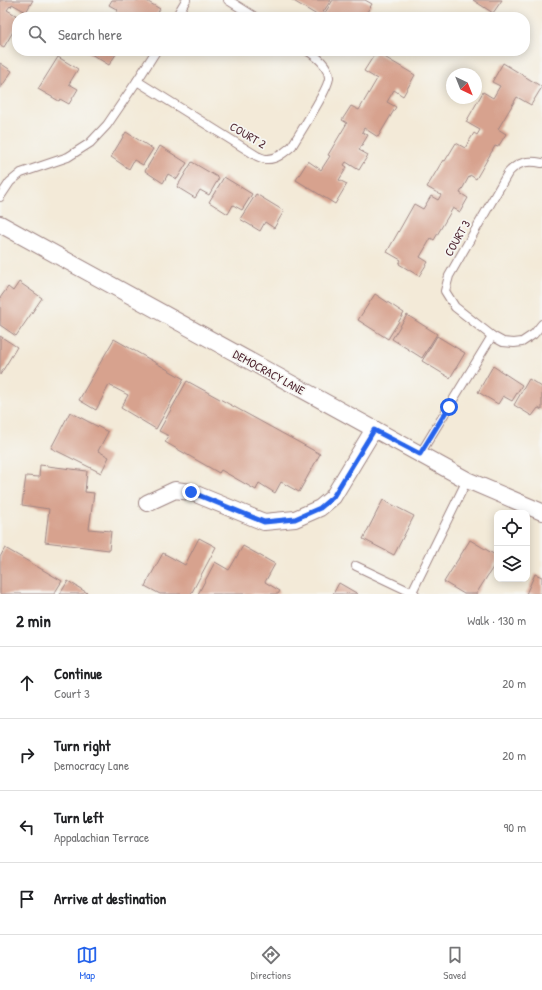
<!DOCTYPE html>
<meta charset="utf-8">
<style>
body{margin:0;font-family:"Patrick Hand",sans-serif;background:#f2f2f2;color:#202124}
.controls{position:absolute;right:12px;bottom:12px;display:grid;overflow:hidden;border-radius:8px;box-shadow:0 2px 10px #0003}
.controls button{width:36px;height:36px;display:grid;place-items:center;padding:0;border:0;border-bottom:1px solid #e0e0e0;background:#fff;color:#202124;font:20px sans-serif}
.compass{position:absolute;left:446px;top:68px;width:36px;height:36px;border-radius:50%;background:#fff;box-shadow:0 2px 10px #0003;rotate:137deg}
.stop{position:absolute;width:12px;height:12px;margin:-9px;border:3px solid #2563eb;border-radius:50%;background:#fff}
.stop.end{background:#2563eb;border-color:#fff;box-shadow:0 1px 4px #0008}
.list{margin:0;padding:0;list-style:none}
h2{display:flex;justify-content:space-between;align-items:center;height:52px;margin:0;padding:0 16px;font-size:17px}
h2 small{font-size:13px;font-weight:400;color:#757577}
.list li{display:grid;grid-template-columns:26px 1fr auto;gap:12px;align-items:center;box-sizing:border-box;height:72px;padding:0 16px;border-top:1px solid #e0e0e0}
.list b{display:block;font-size:15px;white-space:nowrap}
.list p{margin:0;font-size:13px;white-space:nowrap;color:#757577}
.list em{font-size:13px;font-style:normal;color:#757577}
.icon{flex:none;width:22px;height:22px;fill:none;stroke:currentColor;stroke-width:2;stroke-linecap:round;stroke-linejoin:round}
.map{position:relative;flex:none;width:542px;height:594px;overflow:hidden}
.search{position:absolute;background:#fff;box-shadow:0 2px 10px #0003;left:12px;right:12px;top:12px;height:44px;display:flex;align-items:center;gap:10px;box-sizing:border-box;padding:0 14px;border-radius:16px;color:#757577;font-size:15px}
.sheet{height:340px;background:#fff}
nav{display:flex;justify-content:space-around;align-items:center;box-sizing:border-box;height:56px;border-top:1px solid #e0e0e0;background:#fff;font-size:11px;color:#757577}
nav a{display:grid;justify-items:center;gap:2px}
nav .on{color:#2563eb}
.map>svg:first-child{display:block}
.building{fill:#d7a28e}
.lines{fill:none;stroke-linecap:round;stroke-linejoin:round}
.lane-casing{stroke:#9e8482;stroke-width:10}
.street-casing{stroke:#9e8482;stroke-width:18}
.lane{stroke:#fff;stroke-width:8}
.street{stroke:#fff;stroke-width:16}
.route{stroke:#2563eb;stroke-width:5}
.labels{text-anchor:middle;dominant-baseline:central;stroke-width:3.5;stroke-linejoin:round;paint-order:stroke}
.street-label{font-size:12px;fill:#4a1f2b;stroke:#f6f6f2}
</style>
<div class="map">
<svg width="542" height="594" viewBox="0 0 542 594">
<rect width="100%" height="100%" fill="#f6f6f2"/>
<filter id="ink" filterUnits="userSpaceOnUse"><feTurbulence type="fractalNoise" baseFrequency=".025" numOctaves="2"/><feDisplacementMap in="SourceGraphic" scale="8" xChannelSelector="R" yChannelSelector="G"/><feConvolveMatrix kernelMatrix="1 2 1 2 8 2 1 2 1" color-interpolation-filters="sRGB"/></filter>
<filter id="wash" filterUnits="userSpaceOnUse"><feTurbulence type="fractalNoise" baseFrequency=".012" numOctaves="4" result="noise"/><feDisplacementMap in="SourceGraphic" scale="16" xChannelSelector="R" yChannelSelector="G"/><feGaussianBlur stdDeviation="0.9" result="paint"/><feColorMatrix in="noise" values="0 0 0 0 0 0 0 0 0 0 0 0 0 0 0 0 0 1.4 0 .05"/><feComposite in="paint" operator="in"/></filter>
<g filter="url(#wash)">
<rect width="100%" height="100%" fill="#f3ead8"/>
<g id="blocks">
<g class="building">
<path d="M 0,0 L 33,0 L 26,12 L 12,4 L 11,7 L 10,6 L 7,10 L 19,17 L 17,17 L 17,25 L 4,47 L 0,45 Z"/>
<path d="M 112,0 L 145,0 L 160,9 L 155,17 L 113,17 L 118,10 L 109,5 Z"/>
<path d="M 292,0 L 331,0 L 320,17 Z"/>
<path d="M 333,0 L 365,0 L 372,4 L 364,17 L 325,17 L 323,16 Z"/>
<path d="M 473,0 L 502,0 L 493,13 Z"/>
<path d="M 86,51 L 118,51 L 109,65 Z"/>
<path d="M 376,52 L 415,75 L 403,96 L 394,90 L 387,102 L 396,107 L 378,137 L 364,128 L 362,132 L 368,135 L 359,150 L 368,155 L 359,170 L 346,162 L 344,165 L 347,167 L 339,180 L 347,184 L 335,204 L 296,180 L 308,161 L 321,170 L 330,156 L 328,155 L 347,123 L 342,120 L 351,106 L 359,110 L 377,79 L 364,71 Z"/>
<path d="M 58,57 L 78,69 L 69,84 L 78,89 L 69,104 L 60,99 L 59,101 L 38,89 Z"/>
<path d="M 0,63 L 12,71 L 0,89 Z"/>
<path d="M 503,63 L 542,87 L 531,105 L 517,97 L 498,129 L 506,134 L 498,147 L 495,146 L 476,179 L 470,175 L 460,193 L 468,198 L 460,212 L 453,208 L 434,240 L 431,238 L 420,257 L 428,262 L 419,276 L 399,264 L 401,260 L 387,252 L 414,204 L 423,209 L 431,196 L 438,200 L 441,195 L 427,187 L 443,160 L 445,161 L 456,143 L 465,148 L 474,133 L 477,135 L 480,130 L 466,122 L 483,92 L 493,98 L 500,86 L 492,82 Z"/>
<path d="M 126,132 L 153,149 L 143,165 L 134,160 L 129,169 L 111,157 Z"/>
<path d="M 160,146 L 187,163 L 177,179 L 168,174 L 163,183 L 145,171 Z"/>
<path d="M 192,162 L 219,178 L 209,195 L 200,190 L 195,198 L 177,187 Z"/>
<path d="M 224,177 L 252,194 L 242,210 L 233,205 L 228,214 L 209,202 Z"/>
<path d="M 256,194 L 284,211 L 274,228 L 265,222 L 260,231 L 240,219 Z"/>
<path d="M 19,282 L 42,298 L 16,336 L 0,325 L 0,298 L 8,287 L 13,291 Z"/>
<path d="M 375,294 L 404,313 L 388,339 L 358,320 Z"/>
<path d="M 407,315 L 437,334 L 422,358 L 392,339 Z"/>
<path d="M 0,336 L 17,347 L 0,375 Z"/>
<path d="M 437,336 L 465,353 L 450,378 L 422,361 Z"/>
<path d="M 114,339 L 184,379 L 156,429 L 121,408 L 128,395 L 109,385 L 96,410 L 79,400 Z"/>
<path d="M 493,366 L 522,385 L 512,401 L 503,396 L 498,404 L 478,392 Z"/>
<path d="M 529,379 L 542,387 L 542,410 L 538,408 L 532,416 L 514,405 Z"/>
<path d="M 187,381 L 320,454 L 299,492 L 281,482 L 275,493 L 259,483 L 256,490 L 221,470 L 219,473 L 165,442 L 169,436 L 159,431 Z"/>
<path d="M 70,412 L 108,432 L 98,451 L 109,457 L 101,473 L 51,448 Z"/>
<path d="M 40,465 L 87,471 L 85,492 L 94,493 L 89,529 L 111,531 L 109,550 L 45,542 L 49,509 L 22,505 L 26,476 L 39,477 Z"/>
<path d="M 383,500 L 414,516 L 394,555 L 363,539 Z"/>
<path d="M 199,538 L 216,547 L 191,594 L 160,594 L 145,586 L 163,553 L 185,565 Z"/>
<path d="M 470,540 L 497,556 L 497,561 L 476,594 L 464,594 L 444,582 Z"/>
<path d="M 243,546 L 275,564 L 265,582 L 280,591 L 278,594 L 198,594 L 215,562 L 229,570 Z"/>
<path d="M 5,548 L 62,581 L 54,594 L 0,594 L 0,557 Z"/>
<path d="M 535,574 L 542,577 L 542,594 L 526,594 Z"/>
<path d="M 68,581 L 89,594 L 60,594 Z"/>
<path d="M 339,583 L 358,594 L 333,594 Z"/>
</g>
</g>
</g>
<g filter="url(#ink)">
<use href="#blocks" fill-opacity="0" stroke="#9e8482" stroke-width="1"/>
<g class="lines">
<defs>
<g id="lane">
<path d="M 228,0 L 255,17"/>
<path d="M 176,17 L 186,0"/>
<path d="M 137,81 L 257,156 C 260,157 263,159 266,159 C 276,160 285,152 292,146 C 299,134 330,87 329,77 C 328,65 317,57 308,51"/>
<path d="M 542,163 C 527,160 518,162 508,173 L 449,276 L 445,291 L 455,307 L 492,336 L 503,342 L 514,343 L 522,342 L 534,334 L 542,324"/>
<path d="M 0,197 L 10,182 L 21,173 L 68,157 L 90,143 L 107,125 L 137,81 L 156,51"/>
<path d="M 420,454 L 492,336"/>
<path d="M 356,566 L 415,594"/>
<path d="M 412,592 L 467,480"/>
</g>
<g id="street">
<path d="M 0,224 L 467,480 L 542,512"/>
<path d="M 147,503 L 175,490 L 191,492 L 264,522 L 295,519 L 320,508 L 333,497 L 374,429"/>
</g>
</defs>
<use href="#lane" class="lane-casing"/>
<use href="#street" class="street-casing"/>
<use href="#lane" class="lane"/>
<use href="#street" class="street"/>
</g>
</g>
<g class="lines" filter="url(#ink)">
<path class="route" d="M 191,492 L 264,522 L 295,519 L 320,508 L 333,497 L 374,430 L 420,454 L 449,407"/>
</g>
<g class="labels">
<g class="street-label">
<text transform="translate(248 135) rotate(30)">COURT 2</text>
<text transform="translate(457 238) rotate(-60)">COURT 3</text>
<text transform="translate(269 372) rotate(29)">DEMOCRACY LANE</text>
</g>
</g>
</svg>
<div class="controls">
<button><svg class="icon" aria-label="locate" viewBox="0 0 24 24"><circle cx="12" cy="12" r="6"/><path d="M12 2v4M12 18v4M2 12h4M18 12h4"/></svg></button>
<button><svg class="icon" aria-label="layers" viewBox="0 0 24 24"><path d="M12 4l9 5-9 5-9-5zM3 14l9 5 9-5"/></svg></button>
</div>
<svg class="compass" viewBox="-18 -18 36 36"><path d="M0-13l5 13h-10z" fill="#e53935"/><path d="M0 13l5-13h-10z" fill="#757577"/></svg>
<div class="stop" style="left:449px;top:407px"></div>
<div class="stop end" style="left:191px;top:492px"></div>
<div class="search"><svg class="icon" aria-label="search" viewBox="0 0 24 24"><circle cx="10" cy="10" r="6"/><path d="M15 15l6 6"/></svg>Search here</div>
</div>
<section class="sheet">
<h2>2 min<small>Walk · 130 m</small></h2>
<ul class="list">
<li><svg class="icon" aria-label="ahead" viewBox="0 0 24 24"><path d="M12 20V5M6 11l6-6 6 6"/></svg><div><b>Continue</b><p>Court 3</p></div><em>20 m</em></li>
<li><svg class="icon" aria-label="right" viewBox="0 0 24 24"><path d="M7 20v-9h11M14 6l5 5-5 5"/></svg><div><b>Turn right</b><p>Democracy Lane</p></div><em>20 m</em></li>
<li><svg class="icon" aria-label="left" viewBox="0 0 24 24"><path d="M17 20v-9H6M10 6l-5 5 5 5"/></svg><div><b>Turn left</b><p>Appalachian Terrace</p></div><em>90 m</em></li>
<li><svg class="icon" aria-label="arrive" viewBox="0 0 24 24"><path d="M6 21V4h12l-3 4 3 4H6"/></svg><div><b>Arrive at destination</b></div></li>
</ul>
</section>
<nav>
<a class="on"><svg class="icon" aria-label="map" viewBox="0 0 24 24"><path d="M3 6l6-2 6 2 6-2v14l-6 2-6-2-6 2zM9 4v14M15 6v14"/></svg>Map</a>
<a><svg class="icon" aria-label="directions" viewBox="0 0 24 24"><path d="M12 3l9 9-9 9-9-9zM9 14v-3h6M13 9l2 2-2 2"/></svg>Directions</a>
<a><svg class="icon" aria-label="saved" viewBox="0 0 24 24"><path d="M7 4h10v16l-5-4-5 4z"/></svg>Saved</a>
</nav>
